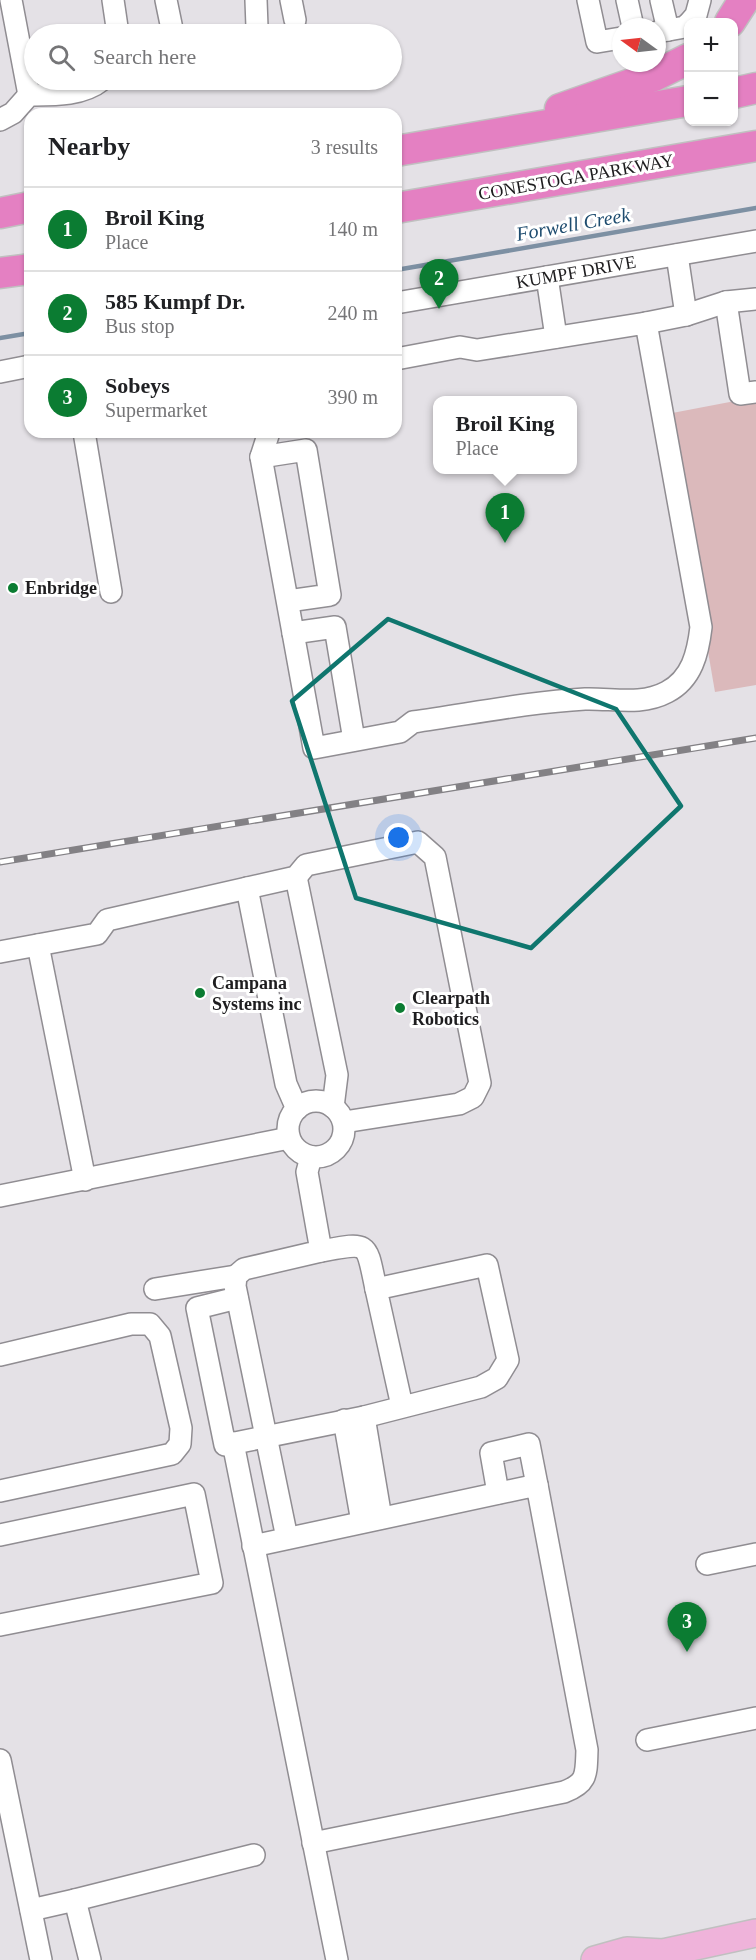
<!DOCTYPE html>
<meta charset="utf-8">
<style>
body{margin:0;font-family:"Times New Roman",serif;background:#f6f6f6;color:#202124}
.controls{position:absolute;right:18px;top:18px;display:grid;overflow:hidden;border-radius:12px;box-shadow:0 2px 4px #0004}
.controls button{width:54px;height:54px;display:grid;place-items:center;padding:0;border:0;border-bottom:2px solid #e0e0e0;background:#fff;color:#202124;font:30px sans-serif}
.compass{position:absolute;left:612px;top:18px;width:54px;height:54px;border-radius:50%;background:#fff;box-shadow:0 2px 4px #0004;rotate:285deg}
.you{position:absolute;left:399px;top:838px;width:21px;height:21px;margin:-15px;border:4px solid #fff;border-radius:50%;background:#1a73e8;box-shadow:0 0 0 9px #1a73e833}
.badge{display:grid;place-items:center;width:39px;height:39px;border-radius:50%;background:#0b7c32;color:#fff;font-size:20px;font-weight:700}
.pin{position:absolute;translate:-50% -50px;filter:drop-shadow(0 2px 3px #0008)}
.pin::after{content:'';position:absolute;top:32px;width:21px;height:18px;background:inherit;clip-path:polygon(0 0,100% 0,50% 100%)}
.popup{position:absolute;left:433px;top:396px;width:144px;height:78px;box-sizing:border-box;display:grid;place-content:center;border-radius:12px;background:#fff;filter:drop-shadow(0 2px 4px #0005);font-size:20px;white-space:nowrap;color:#757577}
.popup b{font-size:22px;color:#202124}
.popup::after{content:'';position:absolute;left:50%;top:100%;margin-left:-12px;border:12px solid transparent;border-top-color:#fff}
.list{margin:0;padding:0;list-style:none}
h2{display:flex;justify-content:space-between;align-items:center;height:78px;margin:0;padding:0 24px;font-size:26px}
h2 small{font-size:20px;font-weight:400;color:#757577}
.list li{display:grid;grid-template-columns:39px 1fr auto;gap:18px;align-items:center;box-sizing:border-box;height:84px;padding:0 24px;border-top:2px solid #e0e0e0}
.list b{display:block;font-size:22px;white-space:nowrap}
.list p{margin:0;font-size:20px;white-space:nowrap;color:#757577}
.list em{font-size:20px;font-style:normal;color:#757577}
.icon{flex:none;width:33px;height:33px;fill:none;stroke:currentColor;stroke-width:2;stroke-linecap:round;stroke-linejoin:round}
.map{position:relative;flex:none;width:756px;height:1960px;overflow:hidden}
.search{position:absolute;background:#fff;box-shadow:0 2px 4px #0004;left:24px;top:24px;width:378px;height:66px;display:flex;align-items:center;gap:15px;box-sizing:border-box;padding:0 21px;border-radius:33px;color:#757577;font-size:22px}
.panel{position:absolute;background:#fff;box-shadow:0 2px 4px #0004;left:24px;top:108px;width:378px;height:330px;border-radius:18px}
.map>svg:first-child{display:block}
.green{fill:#dbb9bb}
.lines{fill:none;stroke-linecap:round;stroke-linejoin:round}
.stream{stroke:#7d90a3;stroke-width:4.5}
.minor-casing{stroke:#908d92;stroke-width:24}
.major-casing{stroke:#c0c0c0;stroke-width:30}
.highway-casing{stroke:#c0c0c0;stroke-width:33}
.minor{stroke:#fff;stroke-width:21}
.major{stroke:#efb3da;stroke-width:27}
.highway{stroke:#e480c2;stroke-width:30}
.rail-casing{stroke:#838185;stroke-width:7}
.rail{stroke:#fff;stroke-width:4.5;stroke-dasharray:14;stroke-linecap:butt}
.marked{fill:none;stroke:#0f766e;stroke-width:4.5;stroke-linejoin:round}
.poi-dot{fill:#0b7c32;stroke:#fff;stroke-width:2}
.labels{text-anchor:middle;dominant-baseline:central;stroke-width:6;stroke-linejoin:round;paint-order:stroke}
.street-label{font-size:18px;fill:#1e1d1f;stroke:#fff}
.poi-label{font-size:18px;font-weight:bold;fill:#1e1d1f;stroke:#fff;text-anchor:start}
.water-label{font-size:20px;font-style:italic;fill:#1e4c6f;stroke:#fff}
</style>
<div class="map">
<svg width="756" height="1960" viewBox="0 0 756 1960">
<rect width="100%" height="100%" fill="#e4e1e6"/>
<path class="green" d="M 756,397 L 756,685 L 715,692 L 667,414 Z"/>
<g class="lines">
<g class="stream">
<path d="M 396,270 L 756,208"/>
<path d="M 0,338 L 30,333"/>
</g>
<defs>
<g id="minor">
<path d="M 11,0 L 29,95"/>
<path d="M 113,0 L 118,34"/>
<path d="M 166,0 L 173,34"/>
<path d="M 291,0 L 295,20"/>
<path d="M 588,0 L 597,42 L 621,38"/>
<path d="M 627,0 L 633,27"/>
<path d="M 661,0 L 668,30"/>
<path d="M 690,22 L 696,15 L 700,0"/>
<path d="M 657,32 L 685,27 L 688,24"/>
<path d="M 253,34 L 257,27 L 256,0"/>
<path d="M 0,120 L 13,113 L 29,95 C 54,95 82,96 102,80"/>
<path d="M 547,277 L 556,337"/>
<path d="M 726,302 L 740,394 L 756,392"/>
<path d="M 396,303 L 756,241"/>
<path d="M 686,315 L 726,302 L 756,299"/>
<path d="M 646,323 L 686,315 L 677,255"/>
<path d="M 0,372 L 30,366"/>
<path d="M 84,432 L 111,592"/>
<path d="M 269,432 L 261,457 L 314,748 L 400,732 L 413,722 C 470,714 528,702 585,699 C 612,698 641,706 667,692 C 692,679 698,653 701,627 L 646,323 L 477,350 L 460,347 L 396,359"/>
<path d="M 261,457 L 306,450 L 330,595 L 288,601"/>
<path d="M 293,633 L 335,627 L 354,740"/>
<path d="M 296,877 L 337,1075 L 333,1107"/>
<path d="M 247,888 L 286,1084 L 297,1109"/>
<path d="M 38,945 L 85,1180"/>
<path d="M 0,952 L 97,934 L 107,920 L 296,877 L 306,865 L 418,842 L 435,857 L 480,1083 L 473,1097 L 459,1104 L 344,1122"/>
<circle cx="316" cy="1129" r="28"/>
<path d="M 0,1196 L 289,1138"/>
<path d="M 321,1251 C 370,1242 366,1241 376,1289"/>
<path d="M 155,1289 L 236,1276"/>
<path d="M 237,1298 L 197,1308 L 225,1445 L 364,1417 L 481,1387 L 497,1378 L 508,1360 L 487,1265 L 376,1289 L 402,1406"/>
<path d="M 0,1355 L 131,1324 L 150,1324 L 160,1336 L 181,1428 L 180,1444 L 172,1454 L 0,1491"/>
<path d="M 364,1417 L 381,1518"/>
<path d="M 344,1420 L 362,1522"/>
<path d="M 233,1443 L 337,1960"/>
<path d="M 498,1493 L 491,1453 L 529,1444 L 537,1485"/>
<path d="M 0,1535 L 194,1494 L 212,1583 L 0,1625"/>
<path d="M 287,1538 L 235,1286 L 236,1276 L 244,1269 L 321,1251 L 307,1172 L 311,1157"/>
<path d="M 253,1546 L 537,1485 L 587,1750 C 586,1774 588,1783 564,1792 L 313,1843"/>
<path d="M 707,1564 L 756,1554"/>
<path d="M 647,1740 L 756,1718"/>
<path d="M 0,1760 L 41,1960"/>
<path d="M 31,1910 L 75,1900"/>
<path d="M 90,1960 L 75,1900 L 254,1855"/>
</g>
<path id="major" d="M 595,1960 L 627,1951 L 663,1953 L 756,1933"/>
<g id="highway">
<path d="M 730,22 L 744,0"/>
<path d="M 734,93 L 756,88"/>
<path d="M 560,109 L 654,76 L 688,59"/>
<path d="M 396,151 L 688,101"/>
<path d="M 396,208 L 756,146"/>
<path d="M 0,213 L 30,207"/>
<path d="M 0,273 L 30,269"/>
</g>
</defs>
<use href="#minor" class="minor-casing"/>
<use href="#major" class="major-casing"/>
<use href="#highway" class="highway-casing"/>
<use href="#minor" class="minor"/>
<use href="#major" class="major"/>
<use href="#highway" class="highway"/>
<defs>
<path id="rail" d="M 0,862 L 756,738"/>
</defs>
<use href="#rail" class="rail-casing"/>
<use href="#rail" class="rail"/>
</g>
<path class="marked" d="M 388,619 L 616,709 L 681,806 L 531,948 L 356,898 L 292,701 Z"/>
<g class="poi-dot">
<circle cx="13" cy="588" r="6"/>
<circle cx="200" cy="993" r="6"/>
<circle cx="400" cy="1008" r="6"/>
</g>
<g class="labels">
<g class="street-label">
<text transform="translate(576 177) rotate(-10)">CONESTOGA PARKWAY</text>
<text transform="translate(576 272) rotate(-10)">KUMPF DRIVE</text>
</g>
<g class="poi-label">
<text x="25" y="588">Enbridge</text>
<text x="212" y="983">Campana<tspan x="212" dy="21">Systems inc</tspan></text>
<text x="412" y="998">Clearpath<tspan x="412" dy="21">Robotics</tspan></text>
</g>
<g class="water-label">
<text transform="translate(573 224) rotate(-10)">Forwell Creek</text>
</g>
</g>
</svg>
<div class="controls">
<button>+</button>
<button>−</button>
</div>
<svg class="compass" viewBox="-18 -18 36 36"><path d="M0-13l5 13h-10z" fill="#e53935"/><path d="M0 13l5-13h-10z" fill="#757577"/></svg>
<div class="you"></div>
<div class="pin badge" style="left:505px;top:543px">1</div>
<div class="popup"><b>Broil King</b>Place</div>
<div class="pin badge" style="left:439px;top:309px">2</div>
<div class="pin badge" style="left:687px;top:1652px">3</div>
<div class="search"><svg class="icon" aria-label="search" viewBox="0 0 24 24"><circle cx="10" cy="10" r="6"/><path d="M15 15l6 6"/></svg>Search here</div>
<section class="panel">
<h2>Nearby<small>3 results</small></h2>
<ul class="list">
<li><span class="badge">1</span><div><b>Broil King</b><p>Place</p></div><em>140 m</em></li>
<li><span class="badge">2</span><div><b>585 Kumpf Dr.</b><p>Bus stop</p></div><em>240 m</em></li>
<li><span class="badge">3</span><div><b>Sobeys</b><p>Supermarket</p></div><em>390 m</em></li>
</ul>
</section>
</div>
